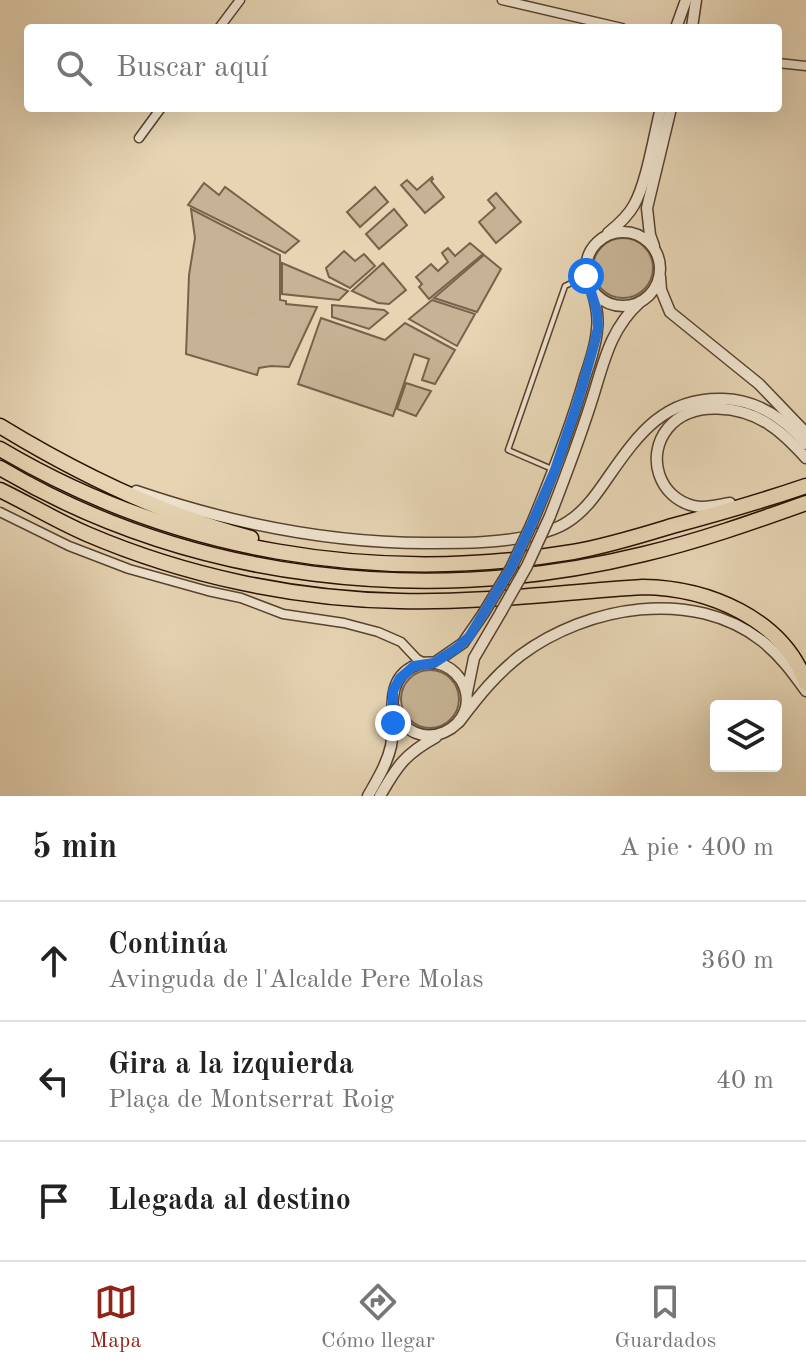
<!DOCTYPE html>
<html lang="es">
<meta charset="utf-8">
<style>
body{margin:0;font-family:"Old Standard TT",serif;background:#f6f6f6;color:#222}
.controls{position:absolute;right:24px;bottom:24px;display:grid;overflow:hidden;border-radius:8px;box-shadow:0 8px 32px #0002}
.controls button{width:72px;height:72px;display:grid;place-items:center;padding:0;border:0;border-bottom:2px solid #e0e0e0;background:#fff;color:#222;font:40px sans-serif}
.stop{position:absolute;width:24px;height:24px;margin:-18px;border:6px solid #1a73e8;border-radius:50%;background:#fff}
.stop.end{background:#1a73e8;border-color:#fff;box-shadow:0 2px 8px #0008}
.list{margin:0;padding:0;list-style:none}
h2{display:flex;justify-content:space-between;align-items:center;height:104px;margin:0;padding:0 32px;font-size:34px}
h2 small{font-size:26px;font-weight:400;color:#767676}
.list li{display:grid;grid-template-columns:52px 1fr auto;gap:24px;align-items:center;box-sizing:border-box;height:120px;padding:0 32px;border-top:2px solid #e0e0e0}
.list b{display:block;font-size:30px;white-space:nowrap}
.list p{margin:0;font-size:26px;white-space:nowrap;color:#767676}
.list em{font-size:26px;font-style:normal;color:#767676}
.icon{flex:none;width:44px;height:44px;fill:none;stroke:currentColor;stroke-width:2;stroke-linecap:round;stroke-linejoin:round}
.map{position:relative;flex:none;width:806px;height:796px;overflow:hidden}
.search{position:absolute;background:#fff;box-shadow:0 8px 32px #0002;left:24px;right:24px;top:24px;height:88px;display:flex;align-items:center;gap:20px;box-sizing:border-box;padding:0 28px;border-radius:8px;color:#767676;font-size:30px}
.sheet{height:464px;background:#fff}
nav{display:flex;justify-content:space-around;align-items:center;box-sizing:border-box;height:112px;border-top:2px solid #e0e0e0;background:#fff;font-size:22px;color:#767676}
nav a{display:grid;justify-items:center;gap:4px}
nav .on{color:#8f2418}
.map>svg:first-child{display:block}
.green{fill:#c6b395;stroke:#78624c;stroke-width:2}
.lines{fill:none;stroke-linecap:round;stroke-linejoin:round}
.service-casing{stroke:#58412e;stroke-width:7}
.minor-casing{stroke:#58412e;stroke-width:11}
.tertiary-casing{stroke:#58412e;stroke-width:13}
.motorway-casing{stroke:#291002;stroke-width:17}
.service{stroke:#efe3ce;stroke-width:4}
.minor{stroke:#efe3ce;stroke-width:8}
.tertiary{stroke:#efe3ce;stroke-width:10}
.motorway{stroke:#e6d4b3;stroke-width:14}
.tertiary-bridge-casing{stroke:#58412e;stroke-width:13;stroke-linecap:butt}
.tertiary-bridge{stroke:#efe3ce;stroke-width:10}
.route{stroke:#1a73e8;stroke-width:10}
</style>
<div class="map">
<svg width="806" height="796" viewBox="0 0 806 796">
<rect width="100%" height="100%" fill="#e6d4b3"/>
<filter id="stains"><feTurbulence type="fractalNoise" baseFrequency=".0025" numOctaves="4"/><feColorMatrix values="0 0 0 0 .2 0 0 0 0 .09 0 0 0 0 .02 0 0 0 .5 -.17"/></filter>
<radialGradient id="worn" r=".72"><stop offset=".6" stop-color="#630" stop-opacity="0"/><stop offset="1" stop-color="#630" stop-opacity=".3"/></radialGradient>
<g class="green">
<path d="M 432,177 L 433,179 L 431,181 L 444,197 L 425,213 L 401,185 L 407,180 L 417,190 Z"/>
<path d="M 204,183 L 219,195 L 225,187 L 299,241 L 285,253 L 188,205 Z"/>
<path d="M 375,187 L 388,202 L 360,227 L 347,212 Z"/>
<path d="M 496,193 L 521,222 L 496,243 L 479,222 L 495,208 L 488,200 Z"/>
<path d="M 191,209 L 280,255 L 280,300 L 286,301 L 286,304 L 317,307 L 289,367 L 271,366 L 259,368 L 257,375 L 186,354 L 189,275 L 195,238 Z"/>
<path d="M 394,209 L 407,225 L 379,249 L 366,234 Z"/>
<circle cx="623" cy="268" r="30"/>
<path d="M 470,243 L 483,254 L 429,299 L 419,287 L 422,284 L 416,277 L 431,264 L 438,271 L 448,262 L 442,253 L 448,248 L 455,256 Z"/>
<path d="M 344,251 L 355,261 L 364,254 L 375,266 L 350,288 L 329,277 L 326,268 Z"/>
<path d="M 484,255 L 501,269 L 477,312 L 434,298 Z"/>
<path d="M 282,263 L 348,291 L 339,300 L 282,294 Z"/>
<path d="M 383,263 L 406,290 L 389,304 L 378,303 L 352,291 Z"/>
<path d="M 432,300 L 475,314 L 457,346 L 409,319 Z"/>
<path d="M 332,305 L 384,310 L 388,313 L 369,329 L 332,317 Z"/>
<path d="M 321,318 L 385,340 L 405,323 L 455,350 L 435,384 L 422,380 L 429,359 L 414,354 L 393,416 L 298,384 Z"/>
<path d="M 406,383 L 431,391 L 416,416 L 397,409 Z"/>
<circle cx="430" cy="699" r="29"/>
</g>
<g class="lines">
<defs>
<path id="service" d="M 552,469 L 508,450 L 565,286 L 586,276"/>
<g id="minor">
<path d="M 502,0 L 622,28"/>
<path d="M 219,28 L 240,0"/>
<path d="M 778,63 L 806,66"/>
<path d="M 139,138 L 161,108"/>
<path d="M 0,512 L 69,546 L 129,569 L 208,591 L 241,598 L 283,614 L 344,623 L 378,632 L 401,642 L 417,659 L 425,663"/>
</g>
<g id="tertiary">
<path d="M 677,25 L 686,0"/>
<path d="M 692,27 L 696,0"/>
<circle cx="623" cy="269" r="37"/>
<path d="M 608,233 C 618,225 628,216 634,205 C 647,182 654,135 661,108"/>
<path d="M 654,246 L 650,235 L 647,208 L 671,108"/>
<path d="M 660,277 L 661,290 L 670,312 L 759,384 L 806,433"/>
<path d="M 136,491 C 233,524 331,544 433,543 C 466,543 498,543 530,536 C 543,533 558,529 569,521 C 586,510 598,492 609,476 C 639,433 665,397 723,399 C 757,400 785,419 806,444"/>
<path d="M 730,503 C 718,505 705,509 694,506 C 659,498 645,456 668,428 C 692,399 742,406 770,425 C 784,434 795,446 806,458"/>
<path d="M 550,516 C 564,480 578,443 590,406 C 603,367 608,331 640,302"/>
<path d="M 532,523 C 552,475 571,427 585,377 C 590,362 596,346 597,329 C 599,315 595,301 591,287"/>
<path d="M 434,663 L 463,643 L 483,614"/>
<path d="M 467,692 L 474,658 L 501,612"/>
<path d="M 459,722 C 478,697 496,674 521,655 C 587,606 693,587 762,641 C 780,655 793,673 806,691"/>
<path d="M 368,796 C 377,780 387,764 391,746 C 396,719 383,682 412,667 C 419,663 428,662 436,663 C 446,665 455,671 461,680 C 488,726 413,764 393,706"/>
<path d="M 380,796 C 397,766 405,754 436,737"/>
</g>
<g id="motorway">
<path d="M 0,426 C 77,473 163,515 251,538"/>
<path d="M 0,449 C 174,552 374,585 573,552 C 607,546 639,536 672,526 C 717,514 762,501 806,486"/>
<path d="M 0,468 C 193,582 428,607 644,554 C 699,541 753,522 806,503"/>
<path d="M 0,490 C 29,504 57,521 87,534 C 185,576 294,599 400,601 C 482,603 562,592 643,587 C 708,588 782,618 806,683"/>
</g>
</defs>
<use href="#service" class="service-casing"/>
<use href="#minor" class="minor-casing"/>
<use href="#tertiary" class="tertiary-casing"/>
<use href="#motorway" class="motorway-casing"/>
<use href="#service" class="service"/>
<use href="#minor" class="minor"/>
<use href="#tertiary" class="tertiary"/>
<use href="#motorway" class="motorway"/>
<defs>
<g id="tertiary-bridge">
<path d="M 501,612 L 527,566 L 550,516"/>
<path d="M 483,614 L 511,568 L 532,523"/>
</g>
</defs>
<use href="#tertiary-bridge" class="tertiary-bridge-casing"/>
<use href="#tertiary-bridge" class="tertiary-bridge"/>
</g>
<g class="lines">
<path class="route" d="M 393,723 L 393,691 L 400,678 L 414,666 L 434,663 L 457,648 L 469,637 L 511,568 L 532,523 L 555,470 L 578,401 L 594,345 L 598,328 L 597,311 L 586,276"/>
</g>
<rect width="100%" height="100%" filter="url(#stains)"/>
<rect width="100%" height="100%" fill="url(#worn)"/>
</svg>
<div class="controls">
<button><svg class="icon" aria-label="layers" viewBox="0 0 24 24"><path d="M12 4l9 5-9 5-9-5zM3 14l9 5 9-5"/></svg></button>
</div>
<div class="stop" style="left:586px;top:276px"></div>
<div class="stop end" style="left:393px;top:723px"></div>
<div class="search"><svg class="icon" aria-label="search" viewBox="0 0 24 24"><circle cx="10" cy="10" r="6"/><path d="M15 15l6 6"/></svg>Buscar aquí</div>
</div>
<section class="sheet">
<h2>5 min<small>A pie · 400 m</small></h2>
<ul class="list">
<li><svg class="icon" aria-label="ahead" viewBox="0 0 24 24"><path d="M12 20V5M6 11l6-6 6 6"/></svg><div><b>Continúa</b><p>Avinguda de l'Alcalde Pere Molas</p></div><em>360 m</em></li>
<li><svg class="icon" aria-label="left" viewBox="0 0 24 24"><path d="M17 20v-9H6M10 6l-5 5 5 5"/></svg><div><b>Gira a la izquierda</b><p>Plaça de Montserrat Roig</p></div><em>40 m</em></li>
<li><svg class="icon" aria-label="arrive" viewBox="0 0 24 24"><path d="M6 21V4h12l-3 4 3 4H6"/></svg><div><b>Llegada al destino</b></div></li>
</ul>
</section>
<nav>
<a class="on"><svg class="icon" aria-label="map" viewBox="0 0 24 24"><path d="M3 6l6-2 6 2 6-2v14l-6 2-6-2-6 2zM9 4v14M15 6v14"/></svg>Mapa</a>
<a><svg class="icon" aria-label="directions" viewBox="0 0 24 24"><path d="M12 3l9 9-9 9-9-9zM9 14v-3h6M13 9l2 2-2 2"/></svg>Cómo llegar</a>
<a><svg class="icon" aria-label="saved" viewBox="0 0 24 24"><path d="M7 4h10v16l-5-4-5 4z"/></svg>Guardados</a>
</nav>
